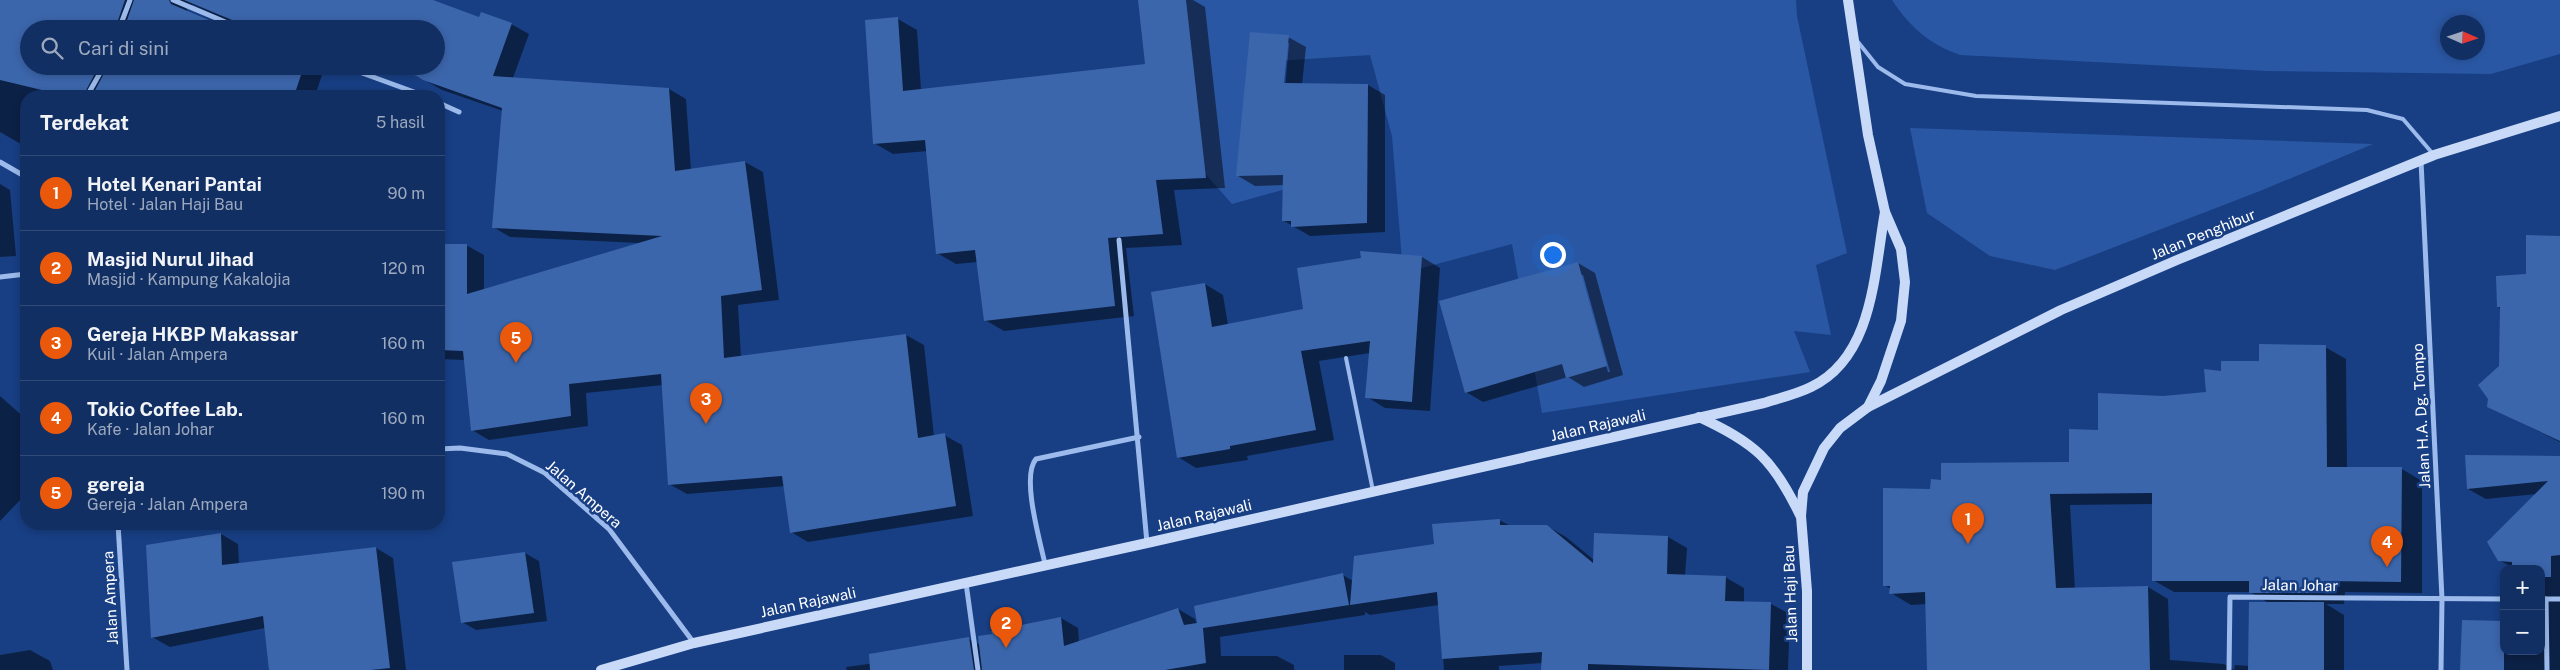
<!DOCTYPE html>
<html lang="id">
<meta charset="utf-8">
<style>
body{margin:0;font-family:"Public Sans",sans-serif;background:#1f3b6c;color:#f1f3f6}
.controls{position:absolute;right:15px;bottom:15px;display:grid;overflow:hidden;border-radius:10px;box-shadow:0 2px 8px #0003}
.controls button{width:45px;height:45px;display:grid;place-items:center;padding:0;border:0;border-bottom:1px solid #314a78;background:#122f63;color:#f1f3f6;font:25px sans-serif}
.compass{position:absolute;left:2440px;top:15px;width:45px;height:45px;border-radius:50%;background:#122f63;box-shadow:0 2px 8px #0003;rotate:93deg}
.you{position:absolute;left:1552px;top:254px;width:18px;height:18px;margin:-12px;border:4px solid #fff;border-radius:50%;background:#1a73e8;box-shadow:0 0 0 8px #1a73e833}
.badge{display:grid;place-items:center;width:32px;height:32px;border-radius:50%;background:#ea580c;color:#fff;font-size:16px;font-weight:700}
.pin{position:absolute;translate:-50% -41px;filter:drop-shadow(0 1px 2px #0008)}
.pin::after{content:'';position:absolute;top:26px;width:18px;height:15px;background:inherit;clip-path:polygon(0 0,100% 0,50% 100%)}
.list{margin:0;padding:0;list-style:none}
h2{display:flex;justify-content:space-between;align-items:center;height:65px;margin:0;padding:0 20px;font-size:21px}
h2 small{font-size:16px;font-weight:400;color:#9ca9be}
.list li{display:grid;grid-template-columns:32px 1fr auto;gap:15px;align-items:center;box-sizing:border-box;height:75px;padding:0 20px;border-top:1px solid #314a78}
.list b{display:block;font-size:19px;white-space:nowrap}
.list p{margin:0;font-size:16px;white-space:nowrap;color:#9ca9be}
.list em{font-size:16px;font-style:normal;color:#9ca9be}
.icon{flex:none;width:28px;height:28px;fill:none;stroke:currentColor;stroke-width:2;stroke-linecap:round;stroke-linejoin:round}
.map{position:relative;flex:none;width:2560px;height:670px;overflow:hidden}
.search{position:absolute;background:#122f63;box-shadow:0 2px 8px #0003;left:20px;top:20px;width:425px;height:55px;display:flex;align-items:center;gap:12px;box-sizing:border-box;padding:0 18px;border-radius:28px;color:#9ca9be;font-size:19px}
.panel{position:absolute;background:#122f63;box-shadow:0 2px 8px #0003;left:20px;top:90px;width:425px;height:440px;border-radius:20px}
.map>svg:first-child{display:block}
.green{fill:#2a57a3;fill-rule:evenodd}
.shadow{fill:#0007;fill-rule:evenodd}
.building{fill:#3c66ac}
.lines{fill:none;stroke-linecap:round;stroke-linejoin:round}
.lane{stroke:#9cbbec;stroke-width:4}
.street{stroke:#9cbbec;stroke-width:5}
.secondary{stroke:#c9daf9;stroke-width:10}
.labels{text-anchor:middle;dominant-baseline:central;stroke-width:5;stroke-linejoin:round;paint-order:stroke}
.street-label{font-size:15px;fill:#fff;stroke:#183f84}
</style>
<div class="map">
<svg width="2560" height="670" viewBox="0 0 2560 670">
<rect width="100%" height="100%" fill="#183f84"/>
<g class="green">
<path d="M 1186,0 L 1796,0 L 1797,16 L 1847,253 L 1816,265 L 1831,335 L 1794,331 L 1810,372 L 1542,413 L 1512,244 L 1403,273 L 1392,136 L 1370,55 L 1275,61 L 1293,187 L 1232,204 L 1189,155 Z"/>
<path d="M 1892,0 L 2560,0 L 2560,54 L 2491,74 L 2267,71 L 1960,55 C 1929,44 1910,27 1892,0 ZM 2478,22 L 2478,52 L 2448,52 L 2448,22 Z"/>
<path d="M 1910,128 L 2373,144 L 2260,191 L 2055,270 L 1990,256 L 1927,213 Z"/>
</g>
<g class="shadow">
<path d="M 0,0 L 430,0 L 480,19 L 511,24 L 529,34 L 513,78 L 669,89 L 686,99 L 691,170 L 745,162 L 763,172 L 779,300 L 738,305 L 741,357 L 906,335 L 924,345 L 934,436 L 944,435 L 962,445 L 973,516 L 808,542 L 791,532 L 785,486 L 687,494 L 669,484 L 663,385 L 586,393 L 588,426 L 489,440 L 472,430 L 465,360 L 439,359 L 439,245 L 466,245 L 484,255 L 484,290 L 640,243 L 510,237 L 493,227 L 503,111 L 442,90 L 400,66 L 436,66 L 436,29 L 246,29 L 193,5 L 186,8 L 188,12 L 227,29 L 29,29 L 29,66 L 325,66 L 315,96 L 26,96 L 26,147 L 0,132 Z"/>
<path d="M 1146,0 L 1193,0 L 1205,7 L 1225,188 L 1174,190 L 1182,245 L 1126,248 L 1134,316 L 1004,331 L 985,320 L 978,262 L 956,264 L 937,253 L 928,151 L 893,154 L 874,143 L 898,19 L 917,30 L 921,90 L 1146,65 Z"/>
<path d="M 1288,37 L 1306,47 L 1302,85 L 1368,85 L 1385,95 L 1385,232 L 1310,236 L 1284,221 L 1284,185 L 1255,186 L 1238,176 ZM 1287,43 L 1289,43 L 1285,90 L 1282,90 Z"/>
<path d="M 0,184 L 10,190 L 16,256 L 0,257 Z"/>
<path d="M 2560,237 L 2560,442 L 2488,406 L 2501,366 L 2501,309 L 2498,307 Z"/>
<path d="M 1361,252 L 1422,257 L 1440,268 L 1430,411 L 1385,408 L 1367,397 L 1370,353 L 1319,361 L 1334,440 L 1247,456 L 1248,460 L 1196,468 L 1178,457 L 1205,284 L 1223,295 L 1228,325 L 1305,310 L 1362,259 Z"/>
<path d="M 1578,263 L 1595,273 L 1623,375 L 1584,387 L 1568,377 L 1483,402 L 1466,392 ZM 1581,275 L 1583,275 L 1610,372 L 1608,372 Z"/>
<path d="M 2325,347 L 2346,359 L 2347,468 L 2402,469 L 2422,481 L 2422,593 L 2345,592 L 2344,604 L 2326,604 L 2344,615 L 2344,670 L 1928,670 L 1927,604 L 1911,605 L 1891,593 L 1891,589 L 1884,585 L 1932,490 L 2070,463 L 2099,431 L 2164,398 L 2208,394 L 2222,372 ZM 2153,504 L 2153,580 L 2174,592 L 2250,592 L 2269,603 L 2250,666 L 2235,665 L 2234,670 L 2224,664 L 2170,660 L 2168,599 L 2148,587 L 2075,589 L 2070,505 Z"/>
<path d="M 0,396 L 26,419 L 26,494 L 0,521 Z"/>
<path d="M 2560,458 L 2560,670 L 2461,670 L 2504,651 L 2541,651 L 2541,569 L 2513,568 L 2499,560 L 2537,494 L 2486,499 L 2468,489 Z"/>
<path d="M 1499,520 L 1511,526 L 1547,526 L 1566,537 L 1594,560 L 1668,537 L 1687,548 L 1685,576 L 1725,577 L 1744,588 L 1744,603 L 1771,604 L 1790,614 L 1788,670 L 1542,670 L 1543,663 L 1499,666 L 1499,670 L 1444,670 L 1439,605 L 1370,615 L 1365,612 L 1365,615 L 1220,637 L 1221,656 L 1277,656 L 1294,665 L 1294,670 L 847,670 L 846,667 L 883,662 L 969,639 L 980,645 L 1061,618 L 1078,628 L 1079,642 L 1178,609 L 1195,619 L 1197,624 L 1343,575 L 1353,581 Z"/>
<path d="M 221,534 L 238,544 L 239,564 L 376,548 L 393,558 L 406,670 L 270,670 L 265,628 L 170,647 L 152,637 Z"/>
<path d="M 525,553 L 539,561 L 547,621 L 476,630 L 462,622 Z"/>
<path d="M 30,650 L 50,661 L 53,670 L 0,670 L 0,655 Z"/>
<path d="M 1344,655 L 1381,655 L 1395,663 L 1395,670 L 1344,670 Z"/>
</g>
<g class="building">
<path d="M 0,0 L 125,0 L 115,29 L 29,29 L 29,66 L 99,66 L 83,96 L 67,96 L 0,80 Z"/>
<path d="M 134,0 L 169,0 L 171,4 L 230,29 L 124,29 Z"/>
<path d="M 184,0 L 433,0 L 479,17 L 481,12 L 512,23 L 493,76 L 669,88 L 675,171 L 745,161 L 762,290 L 721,296 L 724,358 L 906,334 L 918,438 L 945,433 L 956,506 L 790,533 L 782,476 L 668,485 L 661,374 L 569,384 L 571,416 L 471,431 L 463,351 L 439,350 L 439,244 L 467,244 L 467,294 L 662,236 L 492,228 L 502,108 L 423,80 L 400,66 L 436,66 L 436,29 L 329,29 L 319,23 L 317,29 L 246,29 L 244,25 Z"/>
<path d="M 1138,0 L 1186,0 L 1206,178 L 1156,180 L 1163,234 L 1108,238 L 1115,306 L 984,321 L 975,250 L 936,254 L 925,140 L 873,144 L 865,20 L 898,17 L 903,91 L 1145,64 Z"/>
<path d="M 1250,32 L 1289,35 L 1284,83 L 1368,84 L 1367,223 L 1291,227 L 1291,221 L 1282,221 L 1283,175 L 1236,176 Z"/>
<path d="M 108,66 L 304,66 L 294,96 L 92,96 Z"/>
<path d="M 2526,235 L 2560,236 L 2560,441 L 2487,407 L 2488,399 L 2478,385 L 2499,366 L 2500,307 L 2497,307 L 2496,276 L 2526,274 Z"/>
<path d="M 1360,251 L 1422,256 L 1412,402 L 1365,398 L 1370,341 L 1301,351 L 1316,430 L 1230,446 L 1230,449 L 1177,458 L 1151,292 L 1205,283 L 1212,327 L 1303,309 L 1297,268 L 1361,258 Z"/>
<path d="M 1578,262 L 1607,366 L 1566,378 L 1562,364 L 1465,393 L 1439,301 Z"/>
<path d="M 2259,344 L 2326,345 L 2327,467 L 2402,467 L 2401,582 L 2324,581 L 2324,593 L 2249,593 L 2249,581 L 2152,581 L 2152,493 L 2050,494 L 2056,588 L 2148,586 L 2150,670 L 1927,670 L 1925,592 L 1889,594 L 1890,586 L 1883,586 L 1883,488 L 1930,489 L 1931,479 L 1941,480 L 1941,463 L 2069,462 L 2069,429 L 2098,430 L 2098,393 L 2163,396 L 2206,392 L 2204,369 L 2221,371 L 2221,361 L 2259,361 Z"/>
<path d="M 2465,455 L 2560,456 L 2560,555 L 2551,556 L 2551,577 L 2541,577 L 2541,569 L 2512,569 L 2512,562 L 2498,561 L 2487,542 L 2548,481 L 2467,489 Z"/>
<path d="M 1500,519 L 1500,525 L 1547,525 L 1593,563 L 1594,533 L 1668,536 L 1667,574 L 1726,576 L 1725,601 L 1771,602 L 1769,670 L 1588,664 L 1588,670 L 1541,670 L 1542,652 L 1442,659 L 1437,592 L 1350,605 L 1354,556 L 1434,544 L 1432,524 Z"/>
<path d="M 221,533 L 222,565 L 376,547 L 390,668 L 371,670 L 269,670 L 263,616 L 151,638 L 146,545 Z"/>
<path d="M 525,552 L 534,613 L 461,623 L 452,562 Z"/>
<path d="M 1343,573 L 1349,605 L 1203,628 L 1206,663 L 1165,670 L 982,670 L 978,636 L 992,634 L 991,631 L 1061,617 L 1064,646 L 1178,608 L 1184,625 L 1197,623 L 1194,606 Z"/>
<path d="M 2249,602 L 2324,602 L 2324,670 L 2248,670 Z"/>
<path d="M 2462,620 L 2504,621 L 2504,670 L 2460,670 Z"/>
<path d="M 969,637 L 974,670 L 870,670 L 869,654 Z"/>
</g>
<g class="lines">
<g class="lane">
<path d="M 1858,42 L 1878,67 L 1905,84 L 1976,96 L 2367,110 L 2403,119 L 2433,154"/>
<path d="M 1346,358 L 1373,491"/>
</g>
<g class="street">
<path d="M 173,0 L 242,29"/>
<path d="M 119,29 L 130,0"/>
<path d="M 343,66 L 425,96"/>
<path d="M 87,96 L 104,66"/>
<path d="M 439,103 L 459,112"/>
<path d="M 2421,161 L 2442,599 L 2441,670"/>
<path d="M 0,162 L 26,177"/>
<path d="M 1119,240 L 1147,543"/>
<path d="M 0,277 L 26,274"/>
<path d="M 439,449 L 460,448 L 507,454 L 545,473 L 609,529 L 694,643"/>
<path d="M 118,524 L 127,670"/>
<path d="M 1045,564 C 1040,541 1021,476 1036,459 L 1139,437"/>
<path d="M 966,583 L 978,670"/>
<path d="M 2541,599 L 2560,599"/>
<path d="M 2546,599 L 2547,670"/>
<path d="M 2229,670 L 2230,597 L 2504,599"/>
</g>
<g class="secondary">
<path d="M 1848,0 L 1868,135 L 1885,212 L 1901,249 L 1905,282 L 1901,321 L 1881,381 L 1868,407"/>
<path d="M 1699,417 C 1755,443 1773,459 1800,515"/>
<path d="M 601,670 L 694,643 L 1147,543 L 1764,403 C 1780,398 1797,394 1811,387 C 1874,357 1874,272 1885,212"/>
<path d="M 1807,670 L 1807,591 L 1801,516 L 1803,492 L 1824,448 L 1840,428 L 1868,407 L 2061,310 L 2177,260 L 2434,155 L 2560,116"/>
</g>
</g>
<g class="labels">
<g class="street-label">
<text transform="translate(2203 234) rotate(-22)">Jalan Penghibur</text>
<text transform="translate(2421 416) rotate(-93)">Jalan H.A. Dg. Tompo</text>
<text transform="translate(1598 425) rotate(-13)">Jalan Rajawali</text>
<text transform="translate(584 494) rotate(41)">Jalan Ampera</text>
<text transform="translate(1204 515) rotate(-13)">Jalan Rajawali</text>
<text transform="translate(2300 585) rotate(1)">Jalan Johar</text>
<text transform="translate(1790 594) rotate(-92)">Jalan Haji Bau</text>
<text transform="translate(110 598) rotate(-93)">Jalan Ampera</text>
<text transform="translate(808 602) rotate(-12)">Jalan Rajawali</text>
</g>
</g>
</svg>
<div class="controls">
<button>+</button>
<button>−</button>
</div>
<svg class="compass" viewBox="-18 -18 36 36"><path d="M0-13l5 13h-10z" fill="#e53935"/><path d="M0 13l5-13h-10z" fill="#9ca9be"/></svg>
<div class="you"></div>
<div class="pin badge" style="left:1968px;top:544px">1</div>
<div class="pin badge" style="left:1006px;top:648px">2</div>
<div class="pin badge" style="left:706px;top:424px">3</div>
<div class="pin badge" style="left:2387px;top:567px">4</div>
<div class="pin badge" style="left:516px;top:363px">5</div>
<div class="search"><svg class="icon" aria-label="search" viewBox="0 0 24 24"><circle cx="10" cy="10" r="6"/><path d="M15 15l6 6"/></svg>Cari di sini</div>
<section class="panel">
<h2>Terdekat<small>5 hasil</small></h2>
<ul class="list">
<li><span class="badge">1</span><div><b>Hotel Kenari Pantai</b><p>Hotel · Jalan Haji Bau</p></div><em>90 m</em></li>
<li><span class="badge">2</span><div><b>Masjid Nurul Jihad</b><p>Masjid · Kampung Kakalojia</p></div><em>120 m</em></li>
<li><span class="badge">3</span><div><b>Gereja HKBP Makassar</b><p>Kuil · Jalan Ampera</p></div><em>160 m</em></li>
<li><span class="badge">4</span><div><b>Tokio Coffee Lab.</b><p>Kafe · Jalan Johar</p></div><em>160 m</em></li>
<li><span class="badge">5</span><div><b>gereja</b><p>Gereja · Jalan Ampera</p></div><em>190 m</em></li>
</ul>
</section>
</div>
